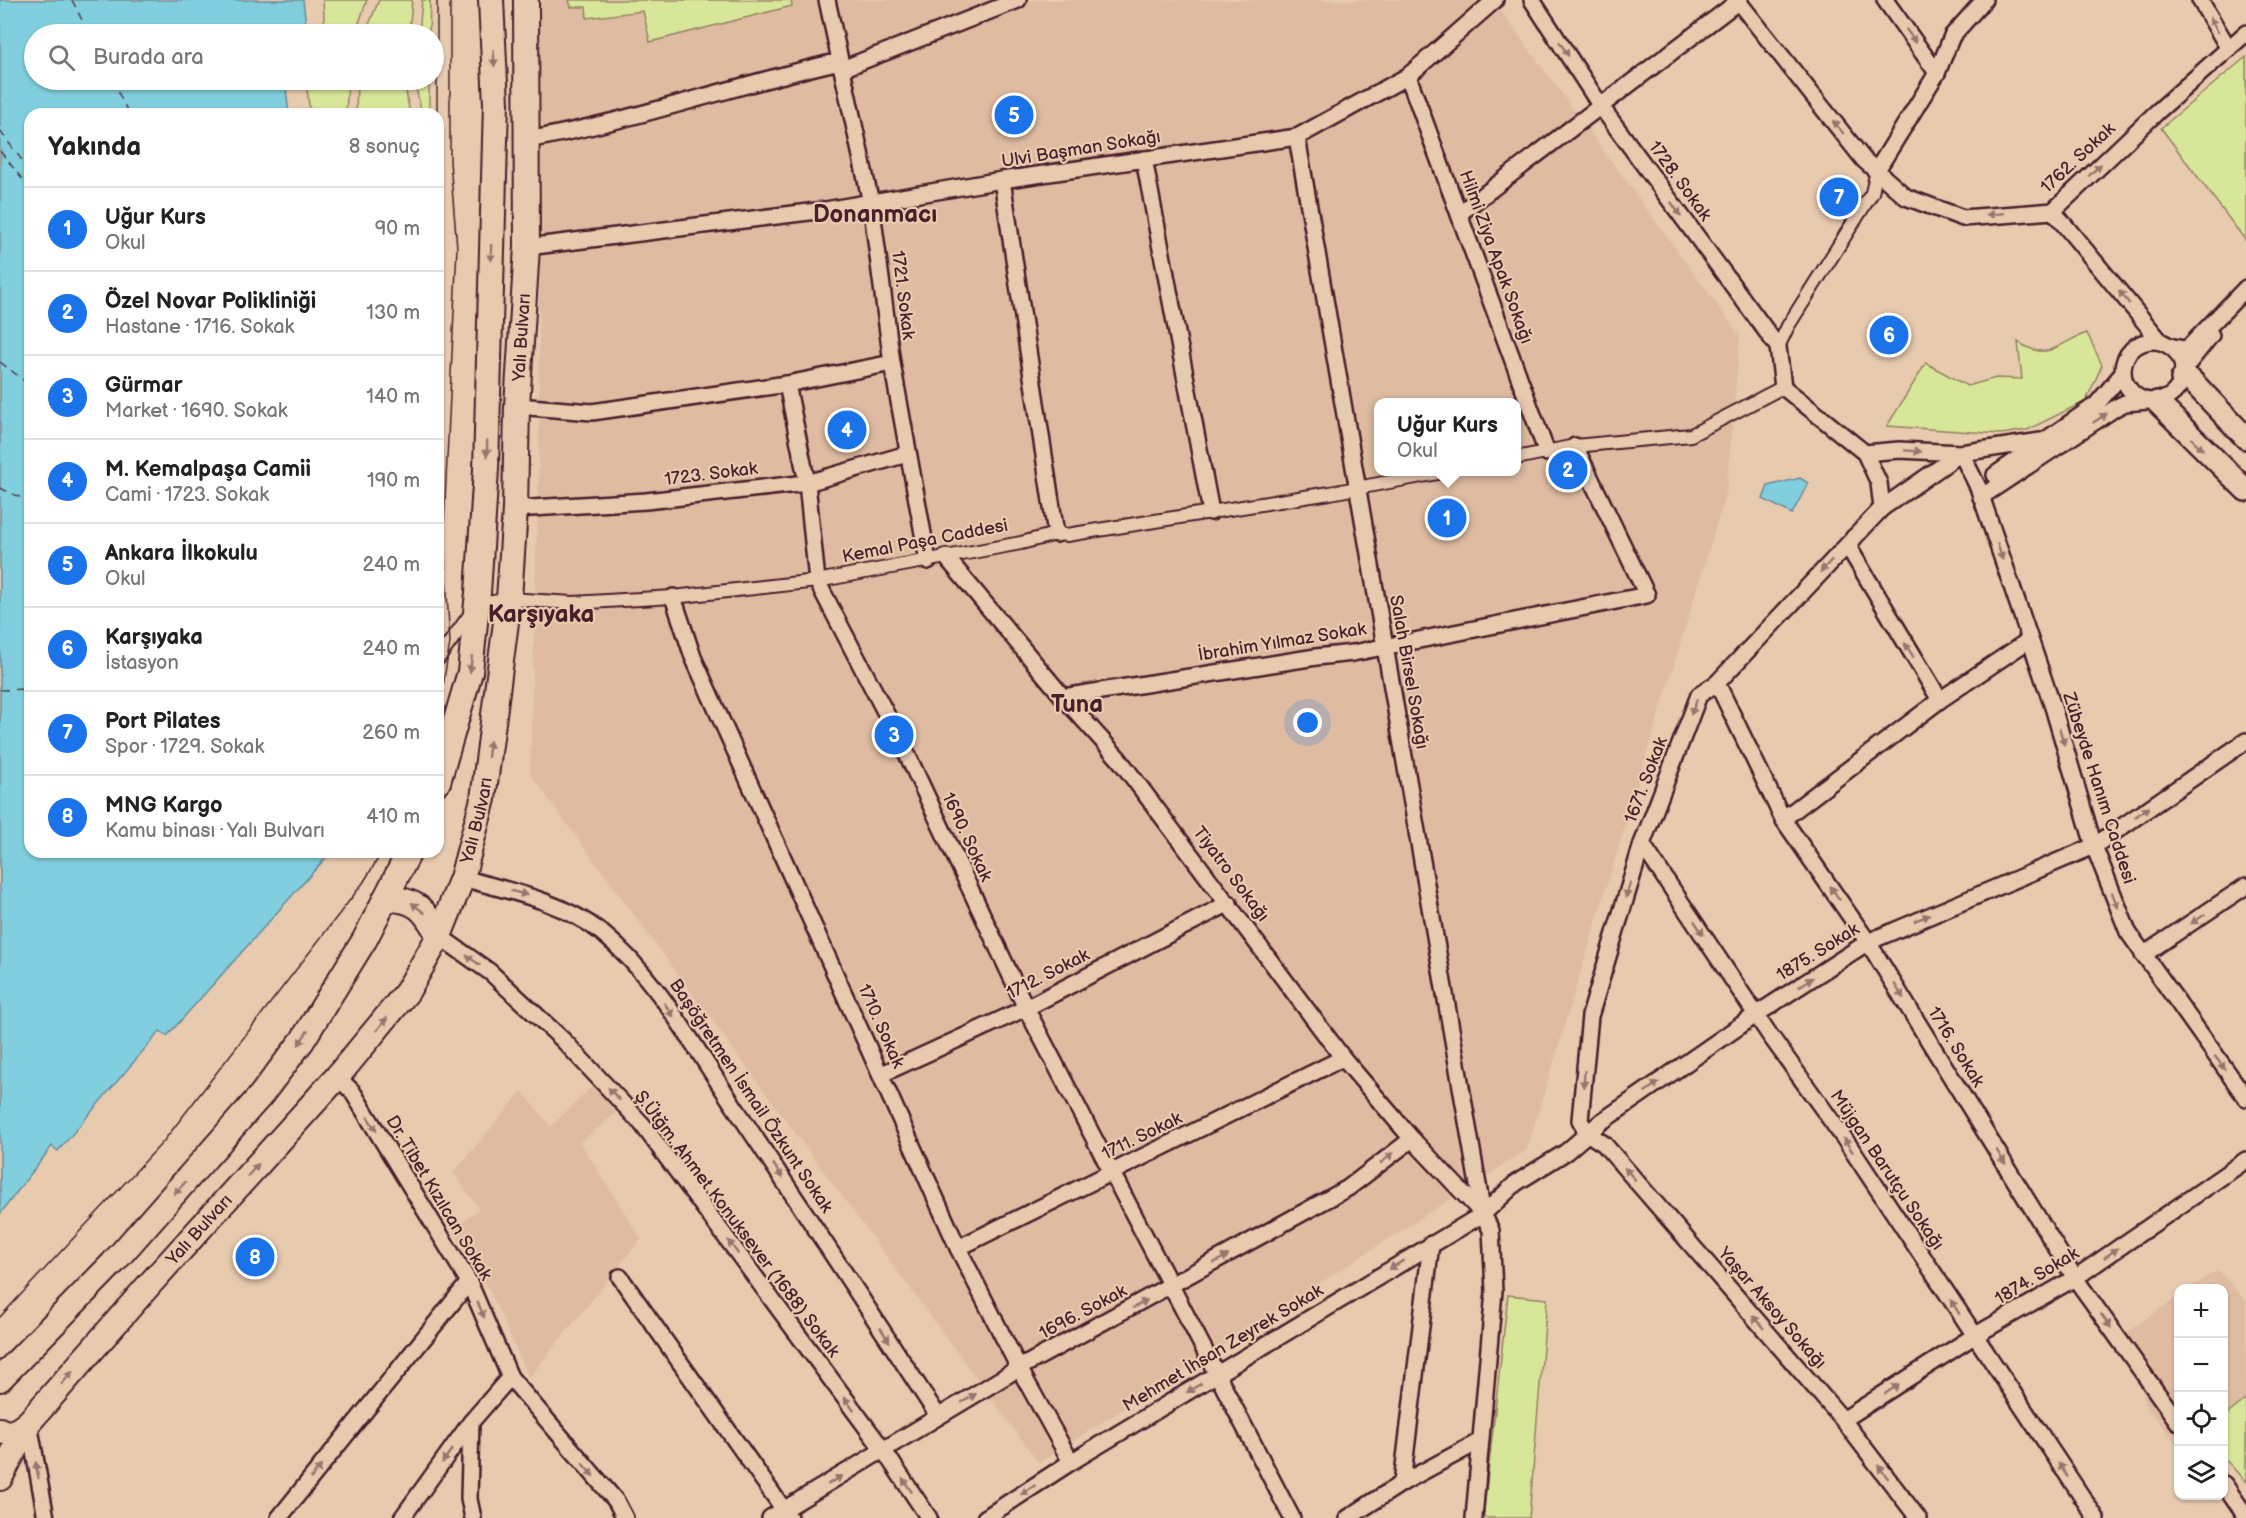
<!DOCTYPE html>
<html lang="tr">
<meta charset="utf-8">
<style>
body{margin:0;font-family:"Balsamiq Sans",sans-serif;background:#f6f6f6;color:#222}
.controls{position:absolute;right:18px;bottom:18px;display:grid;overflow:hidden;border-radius:12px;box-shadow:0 2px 4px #0004}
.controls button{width:54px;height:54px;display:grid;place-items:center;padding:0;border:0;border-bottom:2px solid #e0e0e0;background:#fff;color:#222;font:30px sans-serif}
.you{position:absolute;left:1308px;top:723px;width:21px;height:21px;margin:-15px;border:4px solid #fff;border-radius:50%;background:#1a73e8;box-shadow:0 0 0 9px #1a73e833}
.badge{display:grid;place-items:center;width:39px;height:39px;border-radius:50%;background:#1a73e8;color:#fff;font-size:20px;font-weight:700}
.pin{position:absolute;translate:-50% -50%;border:3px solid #fff;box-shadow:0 2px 6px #0006}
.popup{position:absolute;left:1374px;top:398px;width:147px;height:78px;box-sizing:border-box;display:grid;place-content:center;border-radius:12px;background:#fff;filter:drop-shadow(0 2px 4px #0005);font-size:20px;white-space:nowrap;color:#767676}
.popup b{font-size:22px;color:#222}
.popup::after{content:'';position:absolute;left:50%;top:100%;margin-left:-12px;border:12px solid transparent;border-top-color:#fff}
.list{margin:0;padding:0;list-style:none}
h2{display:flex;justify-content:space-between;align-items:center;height:78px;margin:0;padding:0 24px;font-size:26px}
h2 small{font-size:20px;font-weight:400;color:#767676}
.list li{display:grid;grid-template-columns:39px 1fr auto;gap:18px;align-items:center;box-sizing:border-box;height:84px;padding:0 24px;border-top:2px solid #e0e0e0}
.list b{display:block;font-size:22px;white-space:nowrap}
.list p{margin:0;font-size:20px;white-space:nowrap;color:#767676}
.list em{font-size:20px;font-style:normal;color:#767676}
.icon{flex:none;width:33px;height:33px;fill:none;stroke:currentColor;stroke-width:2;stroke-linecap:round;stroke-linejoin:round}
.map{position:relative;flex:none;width:2246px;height:1518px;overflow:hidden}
.search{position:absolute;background:#fff;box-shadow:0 2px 4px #0004;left:24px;top:24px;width:420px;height:66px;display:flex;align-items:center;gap:15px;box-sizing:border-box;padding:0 21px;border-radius:33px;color:#767676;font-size:22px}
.panel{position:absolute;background:#fff;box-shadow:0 2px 4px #0004;left:24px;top:108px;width:420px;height:750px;border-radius:18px}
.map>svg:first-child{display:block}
.built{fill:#dfbca1;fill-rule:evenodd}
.green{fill:#d8e699;stroke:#918262;stroke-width:1.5}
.water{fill:#81cfde;stroke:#6b8996;stroke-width:1.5}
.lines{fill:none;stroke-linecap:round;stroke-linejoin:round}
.ferry{stroke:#523946;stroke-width:1.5;stroke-dasharray:8 6;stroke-linecap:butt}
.pedestrian-casing{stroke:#4a1f2b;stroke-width:16}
.minor-casing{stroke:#4a1f2b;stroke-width:20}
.secondary-casing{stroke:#4a1f2b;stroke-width:26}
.primary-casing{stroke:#4a1f2b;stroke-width:28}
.pedestrian{stroke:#e8caaf;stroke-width:12}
.minor{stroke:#e8caaf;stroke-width:15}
.secondary{stroke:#e8caaf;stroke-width:21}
.primary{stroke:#e8caaf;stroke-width:24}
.tram{stroke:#4a1f2b;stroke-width:1.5}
.oneway{fill:#99746d}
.labels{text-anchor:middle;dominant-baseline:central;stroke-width:4.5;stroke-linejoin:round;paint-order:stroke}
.street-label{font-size:18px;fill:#4a1f2b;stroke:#e8caaf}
.district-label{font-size:24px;font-weight:bold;fill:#4a1f2b;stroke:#e8caaf}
</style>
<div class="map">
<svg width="2246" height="1518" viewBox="0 0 2246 1518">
<rect width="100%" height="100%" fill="#e8caaf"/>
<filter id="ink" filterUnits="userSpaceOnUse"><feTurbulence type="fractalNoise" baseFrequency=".0167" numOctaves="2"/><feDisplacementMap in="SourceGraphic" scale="12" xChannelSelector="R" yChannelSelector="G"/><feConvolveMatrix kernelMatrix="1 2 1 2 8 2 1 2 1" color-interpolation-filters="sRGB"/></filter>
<g filter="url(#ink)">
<g class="built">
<path d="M 539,0 L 1493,0 L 1740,336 L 1726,493 L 1527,1150 L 1039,1463 L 530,774 L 539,457 ZM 1378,402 L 1516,402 L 1516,472 L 1378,472 Z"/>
<path d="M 594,1085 L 616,1113 L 580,1142 L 641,1239 L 529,1378 L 490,1292 L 454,1230 L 479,1208 L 453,1173 L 522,1091 L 551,1126 Z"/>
<path d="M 2218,1270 L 2246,1301 L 2246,1399 L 2224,1417 L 2224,1288 L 2190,1288 Z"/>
<path d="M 2178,1297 L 2178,1445 L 2147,1408 L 2127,1332 Z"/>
</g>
<g class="green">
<path d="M 323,0 L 367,0 L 355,34 L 325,34 Z"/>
<path d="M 379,0 L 412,0 L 409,34 L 365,34 Z"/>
<path d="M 422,0 L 430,0 L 429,34 L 419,34 Z"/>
<path d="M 569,0 L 791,0 L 792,6 L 650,42 L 643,11 L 587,18 L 586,7 L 571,7 Z"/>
<path d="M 2246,57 L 2246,241 L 2161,128 Z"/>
<path d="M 306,80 L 348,80 L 346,114 L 310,114 Z"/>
<path d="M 357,80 L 404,80 L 410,114 L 356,114 Z"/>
<path d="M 414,80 L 429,80 L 429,114 L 422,114 Z"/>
<path d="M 2087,333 L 2102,365 L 2086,401 L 2027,430 L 2001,434 L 1887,426 L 1926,363 L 1967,386 L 1996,378 L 2022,379 L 2018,342 C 2050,363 2056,343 2087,333 Z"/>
<path d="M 1508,1295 L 1547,1299 L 1529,1518 L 1483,1518 Z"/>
<path d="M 2246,1399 L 2246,1482 L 2224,1458 L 2224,1417 Z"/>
</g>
<g class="water">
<path d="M 0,0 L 303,0 L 307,34 L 34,34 L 34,80 L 285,80 L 289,114 L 30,114 L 30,852 L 331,852 L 167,1036 L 160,1031 L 58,1151 L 52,1146 L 0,1214 Z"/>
<path d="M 1800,478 L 1808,483 L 1792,514 L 1763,499 L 1768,486 Z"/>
</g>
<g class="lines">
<g class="ferry">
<path d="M 72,0 L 89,34"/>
<path d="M 112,80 L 129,114"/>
<path d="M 0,131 L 30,171"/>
<path d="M 0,151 L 30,189"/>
<path d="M 0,362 L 30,385"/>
<path d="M 0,488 L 30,502"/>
<path d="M 0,690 L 30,689"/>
</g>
<defs>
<g id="pedestrian">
<path d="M 1778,347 L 1788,326 L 1872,193 L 1877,170"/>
<path d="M 1516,458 L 1575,446 L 1691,435 L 1783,387"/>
<path d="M 438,659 L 477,605 L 509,599 L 573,603 L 673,597 L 817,581 L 1021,543 L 1056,534 L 1067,535 L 1330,493 L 1443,472"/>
</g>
<g id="minor">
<path d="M 827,0 L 871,203 L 892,363 L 928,561"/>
<path d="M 1532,0 L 1602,108 L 1778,347 L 1783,387 L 1865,453 L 1879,483 L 1882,508"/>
<path d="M 1737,0 L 1864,160 L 1906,197 L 1963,218 L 2053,211 L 2157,112 L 2246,33"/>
<path d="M 1885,0 L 1937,73"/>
<path d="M 2200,0 L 2229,49"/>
<path d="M 842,69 L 1018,0"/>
<path d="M 1408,76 L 1547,453"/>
<path d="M 1297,137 L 1483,1214 L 1491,1230 L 1494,1291 L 1474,1518"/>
<path d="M 527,140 C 633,121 735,85 840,61"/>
<path d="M 1144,159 L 1211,512"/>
<path d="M 1877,170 L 1937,73 L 1952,36 L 1984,0"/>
<path d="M 1002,180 L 1056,534"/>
<path d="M 2053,211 L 2161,342"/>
<path d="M 1460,213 L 1740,0"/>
<path d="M 527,247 L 825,210 L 1002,180 L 1297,137 L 1408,76 L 1495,0"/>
<circle cx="2153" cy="371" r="30"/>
<path d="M 2169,346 L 2184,349 L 2189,347 L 2246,288"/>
<path d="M 2183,370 L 2211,335"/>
<path d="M 787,384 L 807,483 L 817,581 L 906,752 L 1026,1008 L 1292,1518"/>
<path d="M 517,406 L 592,412 L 787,384 L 892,363"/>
<path d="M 1865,453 L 1899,450 L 1961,453 L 2041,441"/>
<path d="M 1961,453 L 1978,487 L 2053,707 L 2094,846 L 2128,932 L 2246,1098"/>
<path d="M 1995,475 L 2096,405 L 2123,373"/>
<path d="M 1981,497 L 2117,407 L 2125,403 L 2148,401"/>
<path d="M 515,509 L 646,501 L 807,483 L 907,454"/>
<path d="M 1854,537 L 1849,548 L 1940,700"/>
<path d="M 946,557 L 1063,697 L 1119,759 L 1343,1058 L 1412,1139 L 1483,1214"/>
<path d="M 673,597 L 693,657 L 958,1248 L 1019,1368 L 1071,1462"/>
<path d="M 1717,683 L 1783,819 L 1868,942 L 2075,1278 L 2178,1422"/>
<path d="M 1063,697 L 1316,657 L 1353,653 L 1647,595 L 1575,446"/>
<path d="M 1783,819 L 1940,700 L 2029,640"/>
<path d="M 1642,844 L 1769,1034 L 1846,1141 L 2096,1518"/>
<path d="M 462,878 C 510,891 561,901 601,932 C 655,976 690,1040 728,1097 C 799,1203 869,1310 938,1416"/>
<path d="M 439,936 L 490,972 L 563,1040 L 642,1124 L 884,1451 L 929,1518"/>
<path d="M 2143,955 L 2246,886"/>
<path d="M 882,1074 L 1026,1008 L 1229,903"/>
<path d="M 337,1077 L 352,1091 L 469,1282 L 510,1377 L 616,1501 L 625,1518"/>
<path d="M 958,1248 L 1343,1058"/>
<path d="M 620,1277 L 789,1517"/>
<path d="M 1843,1420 L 1974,1336 L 2075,1278 L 2246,1160"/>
<path d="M 471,1422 L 469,1499 L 473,1518"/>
<path d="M 29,1423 L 46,1518"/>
<path d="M 1402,1483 L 1431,1244"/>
<path d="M 2224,1484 L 2246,1516"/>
<path d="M 279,1518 L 469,1282"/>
<path d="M 402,1518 L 471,1422 L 510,1377"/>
<path d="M 770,1518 L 1019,1368 L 1348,1188 L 1412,1139"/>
<path d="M 985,1518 L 1071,1462 L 1483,1214 L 1516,1183 L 1566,1152 L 1601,1122 L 1757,1014 L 1868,942 L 2094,846 L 2246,741"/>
<path d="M 1348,1518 L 1402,1483 L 1480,1441"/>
<path d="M 1918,1518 L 1843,1420 L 1604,1144 L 1587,1133 L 1580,1120 L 1590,1016 L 1642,844 L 1699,695 L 1717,683 L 1882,508 L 1961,453"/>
</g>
<g id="secondary">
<path d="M 2182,379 L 2191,380 L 2246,438"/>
<path d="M 2157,402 L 2246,490"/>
</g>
<g id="primary">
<path d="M 438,782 L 470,672 L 478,593 L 486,469 L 496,104 L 491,0"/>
<path d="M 385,899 C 417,898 425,911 439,936"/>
<path d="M 0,1379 L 113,1263 L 261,1095 L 302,1041 L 365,939 L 409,852"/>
<path d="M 0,1430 C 11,1437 20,1429 29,1422"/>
<path id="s1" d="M 0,1478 L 29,1422 L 148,1286 L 337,1077 L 407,992 L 439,936 L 462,878 L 483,799 L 509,599 L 515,509 L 517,406 L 527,247 L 526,0"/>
</g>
</defs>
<use href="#pedestrian" class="pedestrian-casing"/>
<use href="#minor" class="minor-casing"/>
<use href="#secondary" class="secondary-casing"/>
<use href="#primary" class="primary-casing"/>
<use href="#pedestrian" class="pedestrian"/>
<use href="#minor" class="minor"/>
<use href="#secondary" class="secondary"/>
<use href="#primary" class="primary"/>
<g class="tram">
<path d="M 437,0 L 437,114"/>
<path d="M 444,522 L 457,248 L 450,162 L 450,0"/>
<path d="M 438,715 L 450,643 L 442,513"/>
<path d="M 0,1317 L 163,1142 L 363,883 L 382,852"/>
</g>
</g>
<defs><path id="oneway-solid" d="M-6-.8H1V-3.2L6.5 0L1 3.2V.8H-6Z" transform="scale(1.5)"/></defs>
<g class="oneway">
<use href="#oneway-solid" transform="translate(2214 25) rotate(-120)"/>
<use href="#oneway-solid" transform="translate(1911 36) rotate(54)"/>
<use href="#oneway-solid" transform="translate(1564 49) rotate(57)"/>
<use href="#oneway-solid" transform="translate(494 58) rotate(87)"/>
<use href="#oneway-solid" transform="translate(1838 127) rotate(-129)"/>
<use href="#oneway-solid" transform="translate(2095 170) rotate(-43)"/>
<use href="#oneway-solid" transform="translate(1676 209) rotate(54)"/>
<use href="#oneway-solid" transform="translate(1995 214) rotate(175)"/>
<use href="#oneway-solid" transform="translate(491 253) rotate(91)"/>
<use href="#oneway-solid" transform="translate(2124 297) rotate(-129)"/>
<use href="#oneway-solid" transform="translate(2100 418) rotate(-34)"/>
<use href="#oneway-solid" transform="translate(2197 444) rotate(44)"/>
<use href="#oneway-solid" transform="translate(487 448) rotate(91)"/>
<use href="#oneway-solid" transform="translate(1913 451) rotate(4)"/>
<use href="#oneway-solid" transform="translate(2000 552) rotate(72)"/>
<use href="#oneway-solid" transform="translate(1826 566) rotate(133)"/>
<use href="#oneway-solid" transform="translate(1909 650) rotate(-122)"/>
<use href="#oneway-solid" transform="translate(471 664) rotate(97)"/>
<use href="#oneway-solid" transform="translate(1694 707) rotate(111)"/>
<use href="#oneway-solid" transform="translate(2062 737) rotate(74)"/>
<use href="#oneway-solid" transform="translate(489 749) rotate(-83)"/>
<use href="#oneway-solid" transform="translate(2142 812) rotate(-35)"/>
<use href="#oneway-solid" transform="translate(1628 890) rotate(107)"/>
<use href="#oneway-solid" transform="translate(519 893) rotate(15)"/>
<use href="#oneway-solid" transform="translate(1835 893) rotate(-125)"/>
<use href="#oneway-solid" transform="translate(2115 900) rotate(68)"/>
<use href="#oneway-solid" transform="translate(418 908) rotate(-142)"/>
<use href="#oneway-solid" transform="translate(1922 918) rotate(-23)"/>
<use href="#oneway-solid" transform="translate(2198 919) rotate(146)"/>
<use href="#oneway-solid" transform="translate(1699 928) rotate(56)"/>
<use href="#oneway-solid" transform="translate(473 960) rotate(-145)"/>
<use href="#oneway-solid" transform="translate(1806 982) rotate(-33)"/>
<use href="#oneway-solid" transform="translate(1899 991) rotate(58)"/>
<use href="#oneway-solid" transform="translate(669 1010) rotate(56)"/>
<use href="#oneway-solid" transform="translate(382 1024) rotate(-51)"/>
<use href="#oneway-solid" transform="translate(303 1038) rotate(123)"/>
<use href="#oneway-solid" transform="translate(2220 1063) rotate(53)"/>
<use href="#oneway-solid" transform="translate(1584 1079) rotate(95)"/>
<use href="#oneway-solid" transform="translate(1652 1087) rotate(-35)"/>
<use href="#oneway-solid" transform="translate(614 1094) rotate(-133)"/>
<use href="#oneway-solid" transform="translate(372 1124) rotate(58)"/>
<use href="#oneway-solid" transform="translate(1848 1145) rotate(-124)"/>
<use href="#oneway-solid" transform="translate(2001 1157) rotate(58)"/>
<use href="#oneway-solid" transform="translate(1387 1158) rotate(-38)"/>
<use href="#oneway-solid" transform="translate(253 1170) rotate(-48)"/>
<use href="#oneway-solid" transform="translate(778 1171) rotate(56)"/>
<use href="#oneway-solid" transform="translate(1630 1174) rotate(-131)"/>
<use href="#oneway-solid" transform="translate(180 1188) rotate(132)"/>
<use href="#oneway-solid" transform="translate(733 1247) rotate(-126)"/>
<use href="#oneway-solid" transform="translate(2111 1253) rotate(-35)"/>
<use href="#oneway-solid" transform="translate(1221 1259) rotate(-29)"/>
<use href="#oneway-solid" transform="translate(1396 1265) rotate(149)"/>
<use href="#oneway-solid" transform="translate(1140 1304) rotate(-28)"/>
<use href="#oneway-solid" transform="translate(1955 1307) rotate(-123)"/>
<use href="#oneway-solid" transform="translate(481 1310) rotate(67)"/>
<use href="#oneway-solid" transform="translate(2106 1321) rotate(54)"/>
<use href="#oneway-solid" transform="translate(1758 1322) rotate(-131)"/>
<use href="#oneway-solid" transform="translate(885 1335) rotate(57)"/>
<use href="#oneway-solid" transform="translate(67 1378) rotate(-49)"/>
<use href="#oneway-solid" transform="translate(1194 1388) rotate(149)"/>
<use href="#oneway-solid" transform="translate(1892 1389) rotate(-33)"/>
<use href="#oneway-solid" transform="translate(969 1398) rotate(-31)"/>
<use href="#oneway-solid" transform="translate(849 1404) rotate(-126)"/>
<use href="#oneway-solid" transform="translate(447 1456) rotate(126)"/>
<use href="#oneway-solid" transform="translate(37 1470) rotate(-100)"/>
<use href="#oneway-solid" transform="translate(588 1470) rotate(48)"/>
<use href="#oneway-solid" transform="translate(2063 1470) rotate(-124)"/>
<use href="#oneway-solid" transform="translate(316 1472) rotate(-51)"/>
<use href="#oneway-solid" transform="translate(1883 1472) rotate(-128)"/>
<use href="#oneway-solid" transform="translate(835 1480) rotate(-31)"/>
<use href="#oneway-solid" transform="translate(907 1485) rotate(-124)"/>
<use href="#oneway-solid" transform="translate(1028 1490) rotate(147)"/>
</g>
</g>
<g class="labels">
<g class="street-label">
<text transform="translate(1081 149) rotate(-9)">Ulvi Başman Sokağı</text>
<text transform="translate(2078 158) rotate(-43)">1762. Sokak</text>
<text transform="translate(1680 181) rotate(54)">1728. Sokak</text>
<text transform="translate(1496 257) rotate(70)">Hilmi Ziya Apak Sokağı</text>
<text transform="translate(903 295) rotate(83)">1721. Sokak</text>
<text stroke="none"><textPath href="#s1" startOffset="1308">Yalı Bulvarı</textPath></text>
<text transform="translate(711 474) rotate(-7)">1723. Sokak</text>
<text transform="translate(925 541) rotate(-11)">Kemal Paşa Caddesi</text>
<text transform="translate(1282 642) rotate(-9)">İbrahim Yılmaz Sokak</text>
<text transform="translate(1409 672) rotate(80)">Salah Birsel Sokağı</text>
<text transform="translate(1646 780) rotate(-69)">1671. Sokak</text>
<text transform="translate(2099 788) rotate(72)">Zübeyde Hanım Caddesi</text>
<text stroke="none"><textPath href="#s1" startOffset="822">Yalı Bulvarı</textPath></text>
<text transform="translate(967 837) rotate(65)">1690. Sokak</text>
<text transform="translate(1231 874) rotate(53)">Tiyatro Sokağı</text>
<text transform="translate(1818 952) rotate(-32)">1875. Sokak</text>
<text transform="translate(1048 974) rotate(-27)">1712. Sokak</text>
<text transform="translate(881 1026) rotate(66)">1710. Sokak</text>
<text transform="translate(1956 1047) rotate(58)">1716. Sokak</text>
<text transform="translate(751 1096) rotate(56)">Başöğretmen İsmail Özkunt Sokak</text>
<text transform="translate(1142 1136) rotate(-26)">1711. Sokak</text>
<text transform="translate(1887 1170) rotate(56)">Müjgan Barutçu Sokağı</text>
<text transform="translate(439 1198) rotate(59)">Dr. Tibet Kızılcan Sokak</text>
<text transform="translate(737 1224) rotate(53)">Ş.Ütğm. Ahmet Konuksever (1688) Sokak</text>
<text stroke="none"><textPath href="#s1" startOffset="320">Yalı Bulvarı</textPath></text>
<text transform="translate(2037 1276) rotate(-31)">1874. Sokak</text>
<text transform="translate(1772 1308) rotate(49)">Yaşar Aksoy Sokağı</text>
<text transform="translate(1083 1312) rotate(-28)">1696. Sokak</text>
<text transform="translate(1223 1348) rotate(-31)">Mehmet İhsan Zeyrek Sokak</text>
</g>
<g class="district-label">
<text x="875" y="214">Donanmacı</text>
<text x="541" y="614">Karşıyaka</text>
<text x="1077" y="704">Tuna</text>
</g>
</g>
</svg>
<div class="controls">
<button>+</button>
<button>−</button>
<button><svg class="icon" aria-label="locate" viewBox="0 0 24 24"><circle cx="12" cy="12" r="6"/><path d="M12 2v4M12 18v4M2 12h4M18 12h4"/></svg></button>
<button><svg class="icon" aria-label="layers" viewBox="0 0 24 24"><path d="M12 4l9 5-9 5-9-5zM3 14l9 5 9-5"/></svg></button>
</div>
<div class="you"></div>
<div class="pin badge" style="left:1447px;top:518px">1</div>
<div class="popup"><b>Uğur Kurs</b>Okul</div>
<div class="pin badge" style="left:1568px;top:470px">2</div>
<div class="pin badge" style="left:894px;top:735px">3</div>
<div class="pin badge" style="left:847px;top:430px">4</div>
<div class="pin badge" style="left:1014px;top:115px">5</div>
<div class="pin badge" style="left:1889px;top:335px">6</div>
<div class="pin badge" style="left:1839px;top:197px">7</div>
<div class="pin badge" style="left:255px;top:1257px">8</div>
<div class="search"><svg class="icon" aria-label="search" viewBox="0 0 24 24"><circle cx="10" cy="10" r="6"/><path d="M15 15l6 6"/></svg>Burada ara</div>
<section class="panel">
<h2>Yakında<small>8 sonuç</small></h2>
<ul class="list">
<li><span class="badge">1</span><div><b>Uğur Kurs</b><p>Okul</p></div><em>90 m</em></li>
<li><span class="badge">2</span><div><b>Özel Novar Polikliniği</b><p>Hastane · 1716. Sokak</p></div><em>130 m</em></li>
<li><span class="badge">3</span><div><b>Gürmar</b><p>Market · 1690. Sokak</p></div><em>140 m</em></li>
<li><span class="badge">4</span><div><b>M. Kemalpaşa Camii</b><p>Cami · 1723. Sokak</p></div><em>190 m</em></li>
<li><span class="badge">5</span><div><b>Ankara İlkokulu</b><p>Okul</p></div><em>240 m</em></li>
<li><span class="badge">6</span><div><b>Karşıyaka</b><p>İstasyon</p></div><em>240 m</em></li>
<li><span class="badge">7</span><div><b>Port Pilates</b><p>Spor · 1729. Sokak</p></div><em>260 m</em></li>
<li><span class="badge">8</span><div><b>MNG Kargo</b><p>Kamu binası · Yalı Bulvarı</p></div><em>410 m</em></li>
</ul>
</section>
</div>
